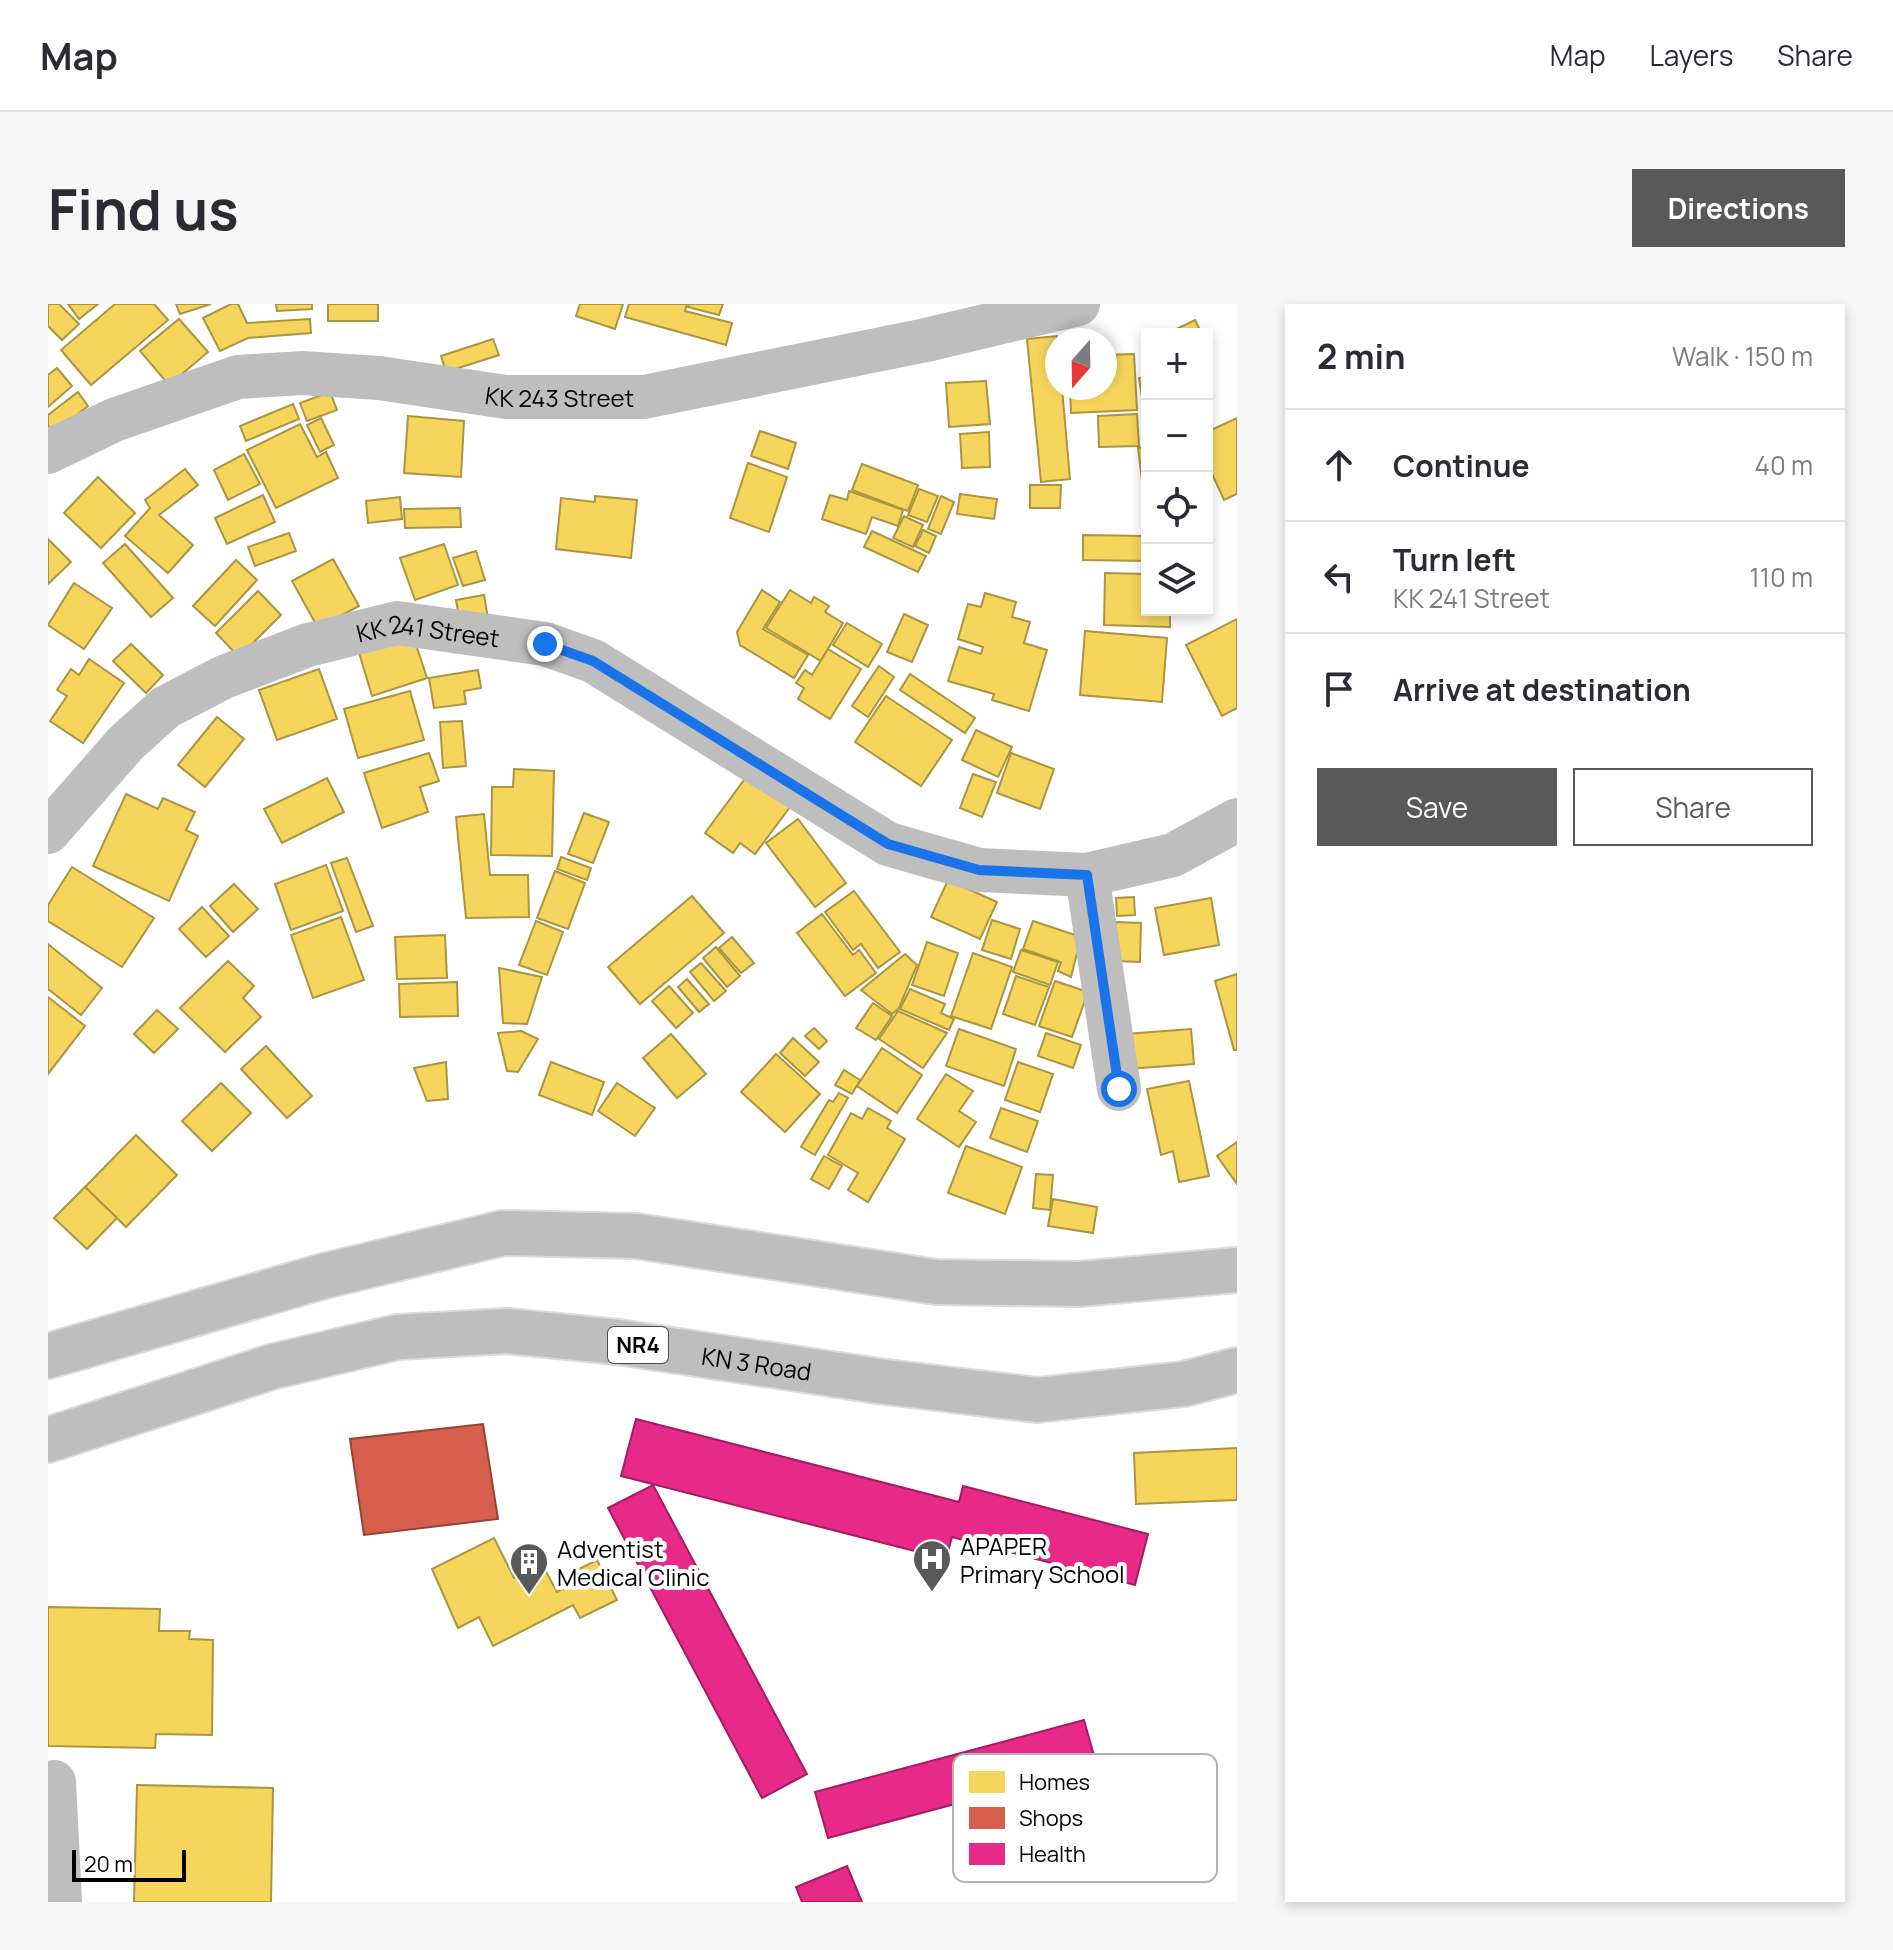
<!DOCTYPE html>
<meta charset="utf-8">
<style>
body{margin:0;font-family:Manrope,sans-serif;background:#f7f7f7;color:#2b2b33}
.controls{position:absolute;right:24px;top:24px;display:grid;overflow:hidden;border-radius:0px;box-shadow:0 4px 12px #0003}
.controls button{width:72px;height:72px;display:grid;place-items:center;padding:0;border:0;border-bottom:2px solid #e1e1e2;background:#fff;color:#2b2b33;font:40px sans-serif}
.compass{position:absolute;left:997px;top:24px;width:72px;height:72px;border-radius:50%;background:#fff;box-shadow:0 4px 12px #0003;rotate:200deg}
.scale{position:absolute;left:24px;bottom:20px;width:114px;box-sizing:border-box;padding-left:8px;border:4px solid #000;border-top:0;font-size:22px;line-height:28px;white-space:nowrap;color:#000;-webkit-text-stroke:6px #fff;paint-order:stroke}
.stop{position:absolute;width:24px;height:24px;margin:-18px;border:6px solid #1a73e8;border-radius:50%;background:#fff}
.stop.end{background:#1a73e8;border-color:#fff;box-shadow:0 2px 8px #0008}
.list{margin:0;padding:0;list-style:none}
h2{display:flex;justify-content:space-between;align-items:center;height:104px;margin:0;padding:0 32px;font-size:34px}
h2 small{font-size:26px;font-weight:400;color:#7c7c81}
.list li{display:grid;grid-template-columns:52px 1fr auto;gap:24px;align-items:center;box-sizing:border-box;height:112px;padding:0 32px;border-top:2px solid #e1e1e2}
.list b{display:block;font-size:30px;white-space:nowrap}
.list p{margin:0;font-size:26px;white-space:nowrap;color:#7c7c81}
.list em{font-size:26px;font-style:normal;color:#7c7c81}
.actions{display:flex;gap:16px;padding:24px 32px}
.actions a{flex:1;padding:18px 0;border:2px solid #595959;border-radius:0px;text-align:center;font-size:28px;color:#595959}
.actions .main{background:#595959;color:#fff}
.icon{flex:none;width:44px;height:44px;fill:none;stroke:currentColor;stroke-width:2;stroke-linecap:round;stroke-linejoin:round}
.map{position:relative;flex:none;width:1189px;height:1598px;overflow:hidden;border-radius:0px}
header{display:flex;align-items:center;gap:48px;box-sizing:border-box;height:112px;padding:0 40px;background:#fff;border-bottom:2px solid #e1e1e2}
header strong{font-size:38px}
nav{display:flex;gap:44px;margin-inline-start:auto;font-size:28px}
.intro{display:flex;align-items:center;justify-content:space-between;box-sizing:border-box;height:192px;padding:0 48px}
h1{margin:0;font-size:56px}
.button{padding:20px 36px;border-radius:0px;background:#595959;color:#fff;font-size:28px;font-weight:700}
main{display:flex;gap:48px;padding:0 48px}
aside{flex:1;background:#fff;border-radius:0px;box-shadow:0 4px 12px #0003}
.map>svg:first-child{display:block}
.homes{fill:#f6d55c;stroke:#ac9540;stroke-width:2}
.shops{fill:#d6604d;stroke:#964336;stroke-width:2}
.health{fill:#e7298a;stroke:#a21d61;stroke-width:2}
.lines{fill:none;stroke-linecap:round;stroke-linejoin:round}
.highway-casing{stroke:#dbdbdb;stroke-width:48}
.minor{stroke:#bebebe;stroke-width:44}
.highway{stroke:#bebebe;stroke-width:44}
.route{stroke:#1a73e8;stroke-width:10}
.labels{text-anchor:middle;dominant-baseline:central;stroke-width:8;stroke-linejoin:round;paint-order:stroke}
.shield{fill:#fff;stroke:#4c4c4c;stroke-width:2}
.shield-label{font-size:22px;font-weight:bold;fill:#000}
.street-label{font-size:24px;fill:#000;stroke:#fff}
.poi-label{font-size:24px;fill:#000;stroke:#fff;text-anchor:start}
.key{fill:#fff;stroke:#b2b2b2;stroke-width:2}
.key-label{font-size:22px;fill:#000}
</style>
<header>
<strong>Map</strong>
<nav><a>Map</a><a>Layers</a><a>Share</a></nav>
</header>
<div class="intro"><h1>Find us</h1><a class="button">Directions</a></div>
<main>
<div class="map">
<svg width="1189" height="1598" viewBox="0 0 1189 1598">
<rect width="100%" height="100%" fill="#fff"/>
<g class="homes">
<path d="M 0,0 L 11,0 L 31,20 L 14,36 L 0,22 Z"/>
<path d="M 20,0 L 50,0 L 31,15 Z"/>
<path d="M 67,0 L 106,0 L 120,16 L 43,81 L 13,46 Z"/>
<path d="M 128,0 L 163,0 L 132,10 Z"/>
<path d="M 183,0 L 190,0 L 199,19 L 262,15 L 263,29 L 200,34 L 172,47 L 155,14 Z"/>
<path d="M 228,0 L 264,0 L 264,5 L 229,7 Z"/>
<rect x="280" y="0" width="50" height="17"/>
<path d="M 532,0 L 575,0 L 567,25 L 528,12 Z"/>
<path d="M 581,0 L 639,0 L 637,7 L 684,19 L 678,41 L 577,13 Z"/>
<path d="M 641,0 L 675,0 L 671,11 L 640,3 Z"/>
<path d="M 131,15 L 160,48 L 121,81 L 92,47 Z"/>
<path d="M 1147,16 L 1154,30 L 1118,30 Z"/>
<path d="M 1009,32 L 1009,84 L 1014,84 L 1022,175 L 993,178 L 979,35 Z"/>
<path d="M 445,35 L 451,51 L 398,68 L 393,52 Z"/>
<path d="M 1086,50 L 1089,106 L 1023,109 L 1022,84 L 1057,84 L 1057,51 Z"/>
<path d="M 9,64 L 24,82 L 0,103 L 0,71 Z"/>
<path d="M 1099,73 L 1099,125 L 1091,74 Z"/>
<path d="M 938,77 L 942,120 L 901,123 L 898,79 Z"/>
<path d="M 30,88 L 40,102 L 6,129 L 0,121 L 0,111 Z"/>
<path d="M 282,88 L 289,106 L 259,117 L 252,99 Z"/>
<path d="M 245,100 L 251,115 L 198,137 L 192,122 Z"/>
<path d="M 1089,110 L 1091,142 L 1051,143 L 1050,112 Z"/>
<path d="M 360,112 L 416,117 L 413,173 L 356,169 Z"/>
<path d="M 273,114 L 286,141 L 272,148 L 259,121 Z"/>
<path d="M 1189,114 L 1189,190 L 1176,196 L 1159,159 L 1159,128 Z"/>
<path d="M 252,120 L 269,153 L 278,148 L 290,174 L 228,204 L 199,146 Z"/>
<path d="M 712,127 L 748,139 L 740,165 L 703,152 Z"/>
<path d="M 941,128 L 942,163 L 914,164 L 912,130 Z"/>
<path d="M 1099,143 L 1099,218 L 1090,144 Z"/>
<path d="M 196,150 L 212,180 L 180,196 L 166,166 Z"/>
<path d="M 700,159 L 739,173 L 721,228 L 682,214 Z"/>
<path d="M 814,160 L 870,181 L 860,207 L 804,186 Z"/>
<path d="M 137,165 L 150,181 L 111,211 L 145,241 L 120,269 L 77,232 L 102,204 L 97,196 Z"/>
<path d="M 50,173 L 87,209 L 53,244 L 16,209 Z"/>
<path d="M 982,181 L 1013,181 L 1012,204 L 982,204 Z"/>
<path d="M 871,185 L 890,192 L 879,218 L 860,211 Z"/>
<path d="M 801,187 L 855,206 L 850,222 L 824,213 L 818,230 L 774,215 L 782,191 L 799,196 Z"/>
<path d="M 912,190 L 949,195 L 946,215 L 909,210 Z"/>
<path d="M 215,191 L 227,218 L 179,240 L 167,214 Z"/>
<path d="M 547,192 L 589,196 L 583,254 L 508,245 L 513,194 L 547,198 Z"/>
<path d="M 893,192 L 906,198 L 893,230 L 880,225 Z"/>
<path d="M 352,193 L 354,215 L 320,219 L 318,197 Z"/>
<path d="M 412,204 L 413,223 L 357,224 L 356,205 Z"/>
<path d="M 856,212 L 875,221 L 865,243 L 845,234 Z"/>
<path d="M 875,226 L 888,232 L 881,249 L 867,242 Z"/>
<path d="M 824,227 L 878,252 L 870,268 L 816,243 Z"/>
<path d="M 241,229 L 248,247 L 207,262 L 200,243 Z"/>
<path d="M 1035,231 L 1099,232 L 1099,257 L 1035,256 Z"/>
<path d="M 0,235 L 23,258 L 0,280 Z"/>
<path d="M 77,240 L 125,294 L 103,313 L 55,259 Z"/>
<path d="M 396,240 L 410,281 L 367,296 L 352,254 Z"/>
<path d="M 428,247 L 437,276 L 415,282 L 405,254 Z"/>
<path d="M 285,255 L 311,302 L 270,324 L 244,277 Z"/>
<path d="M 188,256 L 209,276 L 167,322 L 145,302 Z"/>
<path d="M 1057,269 L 1099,270 L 1099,306 L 1122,306 L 1122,323 L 1056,321 Z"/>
<path d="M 26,279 L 64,304 L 36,345 L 0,321 Z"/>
<path d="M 714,286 L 732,298 L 715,325 L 760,351 L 746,374 L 692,341 L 689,328 Z"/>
<path d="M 742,286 L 763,299 L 766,293 L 781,302 L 777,308 L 795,319 L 773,357 L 718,324 Z"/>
<path d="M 210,287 L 233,311 L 191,353 L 168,329 Z"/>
<path d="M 937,289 L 968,298 L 964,313 L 982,318 L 976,339 L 999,346 L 981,407 L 944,396 L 946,390 L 900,377 L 911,343 L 933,350 L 935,343 L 910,335 L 920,300 L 933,303 Z"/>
<path d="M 436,291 L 441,320 L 413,325 L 408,296 Z"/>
<path d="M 856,310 L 880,321 L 864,358 L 839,348 Z"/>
<path d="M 1189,315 L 1189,404 L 1174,412 L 1138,341 Z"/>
<path d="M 799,319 L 834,340 L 820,363 L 785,341 Z"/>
<path d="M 363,325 L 379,374 L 324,392 L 309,342 Z"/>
<path d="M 1037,327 L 1119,334 L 1114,398 L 1032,391 Z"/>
<path d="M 83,340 L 115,371 L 98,389 L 65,357 Z"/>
<path d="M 780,345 L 813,365 L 782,415 L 750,395 L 756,384 L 748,379 L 757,366 L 764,371 Z"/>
<path d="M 41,355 L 76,379 L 35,439 L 2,417 L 19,392 L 9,386 L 23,365 L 31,371 Z"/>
<path d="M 831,362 L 846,373 L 820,413 L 804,402 Z"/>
<path d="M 271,365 L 289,415 L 229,436 L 211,386 Z"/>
<path d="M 430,366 L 433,384 L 416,387 L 418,400 L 386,404 L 381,374 Z"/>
<path d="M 862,370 L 927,414 L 917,429 L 852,386 Z"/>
<path d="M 362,387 L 376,436 L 310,454 L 296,405 Z"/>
<path d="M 838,392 L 904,436 L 873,482 L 807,438 Z"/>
<path d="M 169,413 L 196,435 L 157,483 L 130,461 Z"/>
<path d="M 414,417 L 418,462 L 395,464 L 392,418 Z"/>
<path d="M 928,426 L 964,443 L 950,473 L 914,456 Z"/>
<path d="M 381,449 L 391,477 L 372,483 L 380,508 L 334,524 L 316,469 Z"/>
<path d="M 963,449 L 1006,465 L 992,505 L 949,489 Z"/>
<path d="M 466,465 L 506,467 L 504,552 L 443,551 L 444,483 L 465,483 Z"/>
<path d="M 925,470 L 948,478 L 934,513 L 912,504 Z"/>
<path d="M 699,472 L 742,503 L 707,550 L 692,539 L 685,549 L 657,529 Z"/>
<path d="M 279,474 L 296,508 L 234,539 L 216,505 Z"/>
<path d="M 78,490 L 110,505 L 115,494 L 147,508 L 138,526 L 150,532 L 121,597 L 45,562 Z"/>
<path d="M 536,509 L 561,518 L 545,559 L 520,550 Z"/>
<path d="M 436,510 L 442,571 L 480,571 L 481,613 L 418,614 L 408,513 Z"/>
<path d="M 750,515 L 798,579 L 767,603 L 718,539 Z"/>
<path d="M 513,553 L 543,564 L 539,576 L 509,565 Z"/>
<path d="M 299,554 L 325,622 L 308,628 L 283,559 Z"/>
<path d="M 278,561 L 295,607 L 243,626 L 227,580 Z"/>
<path d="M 24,563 L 106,614 L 74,663 L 0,617 L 0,601 Z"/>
<path d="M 507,567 L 537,579 L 520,625 L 489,614 Z"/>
<path d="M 900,576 L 949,598 L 932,635 L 883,613 Z"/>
<path d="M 186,580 L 210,605 L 185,628 L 162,602 Z"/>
<path d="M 806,587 L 852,648 L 830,664 L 813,640 L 805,646 L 777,608 Z"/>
<path d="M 644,592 L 676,629 L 592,700 L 560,663 Z"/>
<path d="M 1086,593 L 1087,611 L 1069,612 L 1068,594 Z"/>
<path d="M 1163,594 L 1171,641 L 1116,651 L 1107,604 Z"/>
<path d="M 154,603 L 181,632 L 158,653 L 131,625 Z"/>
<path d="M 774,610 L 805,651 L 811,646 L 828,669 L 797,692 L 749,629 Z"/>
<path d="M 293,613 L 316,676 L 265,694 L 243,631 Z"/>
<path d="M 944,616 L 972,625 L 963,655 L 934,646 Z"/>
<path d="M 488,617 L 515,628 L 499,671 L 471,661 Z"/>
<path d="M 985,617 L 1033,633 L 1023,673 L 1010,667 L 1013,658 L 975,645 Z"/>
<path d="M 1068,618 L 1093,619 L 1092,658 L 1067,657 Z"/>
<path d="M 397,631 L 399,674 L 349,675 L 347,633 Z"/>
<path d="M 684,633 L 706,659 L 693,669 L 671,644 Z"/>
<path d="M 879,638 L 910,649 L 896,692 L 864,681 Z"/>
<path d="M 0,640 L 54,684 L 33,711 L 0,685 Z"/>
<path d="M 668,643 L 692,672 L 679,683 L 655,654 Z"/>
<path d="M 973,646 L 1010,658 L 1002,681 L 965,668 Z"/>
<path d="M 925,649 L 964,663 L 943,725 L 903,712 Z"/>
<path d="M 857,650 L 869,661 L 851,704 L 844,710 L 813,686 Z"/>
<path d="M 180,657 L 206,682 L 195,694 L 213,713 L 177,748 L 132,704 Z"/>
<path d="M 653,659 L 678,687 L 666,697 L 642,668 Z"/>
<path d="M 451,664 L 494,673 L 479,720 L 455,719 Z"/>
<path d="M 1189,670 L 1189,746 L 1186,746 L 1167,677 Z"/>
<path d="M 968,672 L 1001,683 L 987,721 L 955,710 Z"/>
<path d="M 639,675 L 661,700 L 651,708 L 630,683 Z"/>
<path d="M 1007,677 L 1040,688 L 1024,733 L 991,722 Z"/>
<path d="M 409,678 L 410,712 L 352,713 L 351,680 Z"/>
<path d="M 621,682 L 645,709 L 628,724 L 604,697 Z"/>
<path d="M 862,685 L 897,700 L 893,709 L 906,715 L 901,726 L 852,705 Z"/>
<path d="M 0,693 L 37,722 L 0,770 Z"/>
<path d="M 825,699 L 844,712 L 828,736 L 808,724 Z"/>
<path d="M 109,706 L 130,725 L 106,749 L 86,730 Z"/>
<path d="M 850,707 L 899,729 L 875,764 L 831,735 Z"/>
<path d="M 766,724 L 779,737 L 771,745 L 757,732 Z"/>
<path d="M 911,725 L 968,745 L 956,782 L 898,762 Z"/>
<path d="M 1143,725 L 1146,760 L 1080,765 L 1077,730 Z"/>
<path d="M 473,727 L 490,735 L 470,768 L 459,767 L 450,729 Z"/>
<path d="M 998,729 L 1033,741 L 1025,764 L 990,752 Z"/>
<path d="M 623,730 L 658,770 L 629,794 L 595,754 Z"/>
<path d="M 745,734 L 771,758 L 757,772 L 732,749 Z"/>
<path d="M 218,742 L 264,792 L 239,814 L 193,765 Z"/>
<path d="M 834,744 L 874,771 L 849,809 L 809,782 Z"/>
<path d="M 728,750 L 772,790 L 737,828 L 693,788 Z"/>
<path d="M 398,758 L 400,795 L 379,797 L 366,764 Z"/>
<path d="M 503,758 L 556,778 L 544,811 L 491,791 Z"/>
<path d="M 970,758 L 1005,770 L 992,808 L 957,796 Z"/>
<path d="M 796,766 L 812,776 L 804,790 L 787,781 Z"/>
<path d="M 898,770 L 925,787 L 911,807 L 928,818 L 911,843 L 869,815 Z"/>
<path d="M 1141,777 L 1161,872 L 1131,878 L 1125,847 L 1113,851 L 1099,785 Z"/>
<path d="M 173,779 L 203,809 L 164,847 L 134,817 Z"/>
<path d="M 569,779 L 607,804 L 587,832 L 550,807 Z"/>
<path d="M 791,789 L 800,794 L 767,851 L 753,843 L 781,796 L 785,798 Z"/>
<path d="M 820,804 L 843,817 L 839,824 L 857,835 L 820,898 L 800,886 L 810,869 L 780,851 L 803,809 L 814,815 Z"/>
<path d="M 953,804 L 990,817 L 979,848 L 942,834 Z"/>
<path d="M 88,831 L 129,871 L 78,923 L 37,883 Z"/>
<path d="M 1189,838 L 1189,880 L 1169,852 Z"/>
<path d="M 918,842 L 974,863 L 957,910 L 900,889 Z"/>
<path d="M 776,852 L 794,862 L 781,885 L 763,875 Z"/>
<path d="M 988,870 L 1005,871 L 1002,906 L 985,904 Z"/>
<path d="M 37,883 L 69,914 L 39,945 L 6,914 Z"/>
<path d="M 1005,895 L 1049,903 L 1045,929 L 1000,922 Z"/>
<path d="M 1189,1144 L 1189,1196 L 1088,1200 L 1086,1149 Z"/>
<path d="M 446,1234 L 466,1274 L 494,1260 L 509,1288 L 530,1277 L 525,1268 L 549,1256 L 569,1296 L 532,1314 L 525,1301 L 445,1342 L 431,1313 L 410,1324 L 384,1265 Z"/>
<path d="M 0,1303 L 112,1305 L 111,1327 L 142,1327 L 141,1335 L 165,1336 L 164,1431 L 108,1430 L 107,1444 L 0,1442 Z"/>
<path d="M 89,1481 L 225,1484 L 223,1598 L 86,1598 Z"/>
</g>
<path class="shops" d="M 435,1120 L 450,1215 L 316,1231 L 302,1135 Z"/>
<g class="health">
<path d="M 588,1115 L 911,1198 L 915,1182 L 1100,1230 L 1087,1281 L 904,1233 L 898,1255 L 573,1172 Z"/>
<path d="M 605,1181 L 759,1470 L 714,1494 L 560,1204 Z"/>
<path d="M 1036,1416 L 1049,1462 L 780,1534 L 767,1488 Z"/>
<path d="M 799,1562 L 814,1598 L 754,1598 L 748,1583 Z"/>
</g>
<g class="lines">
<defs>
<g id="highway">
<path d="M 0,1052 L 276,972 L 455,929 L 588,932 L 888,978 L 1031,980 L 1189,966"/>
<path id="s3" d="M 0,1136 L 223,1063 L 350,1033 L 459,1027 L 570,1038 L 830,1077 L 989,1096 L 1136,1080 L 1189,1066"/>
</g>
</defs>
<use href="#highway" class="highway-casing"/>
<g class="minor">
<path id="s1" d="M 0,148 L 66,116 L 190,73 L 254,69 L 331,74 L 458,93 L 596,93 L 878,36 L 1030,0"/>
<path id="s2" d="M 0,528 L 78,439 L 118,403 L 176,373 L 260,341 L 349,319 L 497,340 L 545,357 L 840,540 L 931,566 L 1039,571 L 1125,551 L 1189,516"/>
<path d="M 1039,571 L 1071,785"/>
<path d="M 6,1478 L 12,1598"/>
</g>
<use href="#highway" class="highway"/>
</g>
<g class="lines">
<path class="route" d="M 497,340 L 545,357 L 840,540 L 931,566 L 1039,571 L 1071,785"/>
</g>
<defs>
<symbol id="hospital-pin" viewBox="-11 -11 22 30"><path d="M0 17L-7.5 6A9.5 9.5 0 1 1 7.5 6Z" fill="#595959" stroke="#fff"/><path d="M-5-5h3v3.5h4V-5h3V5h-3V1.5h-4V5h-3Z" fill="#fff"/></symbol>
<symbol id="building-pin" viewBox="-11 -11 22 30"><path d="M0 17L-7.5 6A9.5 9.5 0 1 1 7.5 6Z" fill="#595959" stroke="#fff"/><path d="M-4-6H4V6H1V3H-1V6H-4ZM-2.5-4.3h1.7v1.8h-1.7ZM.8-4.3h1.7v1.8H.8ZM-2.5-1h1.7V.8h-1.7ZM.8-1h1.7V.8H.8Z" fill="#fff"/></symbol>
</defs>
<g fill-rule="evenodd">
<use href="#hospital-pin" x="862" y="1233" width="44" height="60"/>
<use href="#building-pin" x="459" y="1236" width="44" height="60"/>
</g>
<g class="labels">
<rect class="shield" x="560" y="1023" width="60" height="36" rx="6"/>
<g class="shield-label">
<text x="590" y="1041">NR4</text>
</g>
<g class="street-label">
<text stroke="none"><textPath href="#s1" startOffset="528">KK 243 Street</textPath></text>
<text stroke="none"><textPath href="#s2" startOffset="450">KK 241 Street</textPath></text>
<text stroke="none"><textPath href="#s3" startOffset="726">KN 3 Road</textPath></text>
</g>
<g class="poi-label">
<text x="912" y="1241">APAPER<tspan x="912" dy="28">Primary School</tspan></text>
<text x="509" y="1244">Adventist<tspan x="509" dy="28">Medical Clinic</tspan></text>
</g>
</g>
<rect x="905" y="1450" width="264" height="128" rx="12" class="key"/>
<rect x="921" y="1467" width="36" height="22" fill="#f6d55c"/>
<rect x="921" y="1503" width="36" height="22" fill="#d6604d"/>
<rect x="921" y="1539" width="36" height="22" fill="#e7298a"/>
<g class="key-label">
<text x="971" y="1486">Homes</text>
<text x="971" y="1522">Shops</text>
<text x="971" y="1558">Health</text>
</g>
</svg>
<div class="controls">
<button>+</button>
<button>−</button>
<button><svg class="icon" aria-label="locate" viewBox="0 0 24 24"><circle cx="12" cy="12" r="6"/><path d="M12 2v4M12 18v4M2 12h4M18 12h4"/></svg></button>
<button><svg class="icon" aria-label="layers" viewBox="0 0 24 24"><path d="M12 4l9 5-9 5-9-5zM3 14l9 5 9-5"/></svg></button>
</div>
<svg class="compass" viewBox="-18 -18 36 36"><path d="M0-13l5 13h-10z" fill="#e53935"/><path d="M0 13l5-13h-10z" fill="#7c7c81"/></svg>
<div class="scale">20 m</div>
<div class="stop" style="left:1071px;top:785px"></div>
<div class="stop end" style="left:497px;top:340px"></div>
</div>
<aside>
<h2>2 min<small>Walk · 150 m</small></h2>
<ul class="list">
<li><svg class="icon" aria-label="ahead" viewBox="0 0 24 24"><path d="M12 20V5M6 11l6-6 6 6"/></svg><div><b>Continue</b></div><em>40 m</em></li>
<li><svg class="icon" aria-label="left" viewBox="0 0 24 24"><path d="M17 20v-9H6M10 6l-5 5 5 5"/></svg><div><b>Turn left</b><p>KK 241 Street</p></div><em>110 m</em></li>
<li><svg class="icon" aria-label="arrive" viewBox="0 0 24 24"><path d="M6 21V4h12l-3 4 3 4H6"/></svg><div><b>Arrive at destination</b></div></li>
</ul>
<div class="actions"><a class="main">Save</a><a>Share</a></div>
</aside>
</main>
